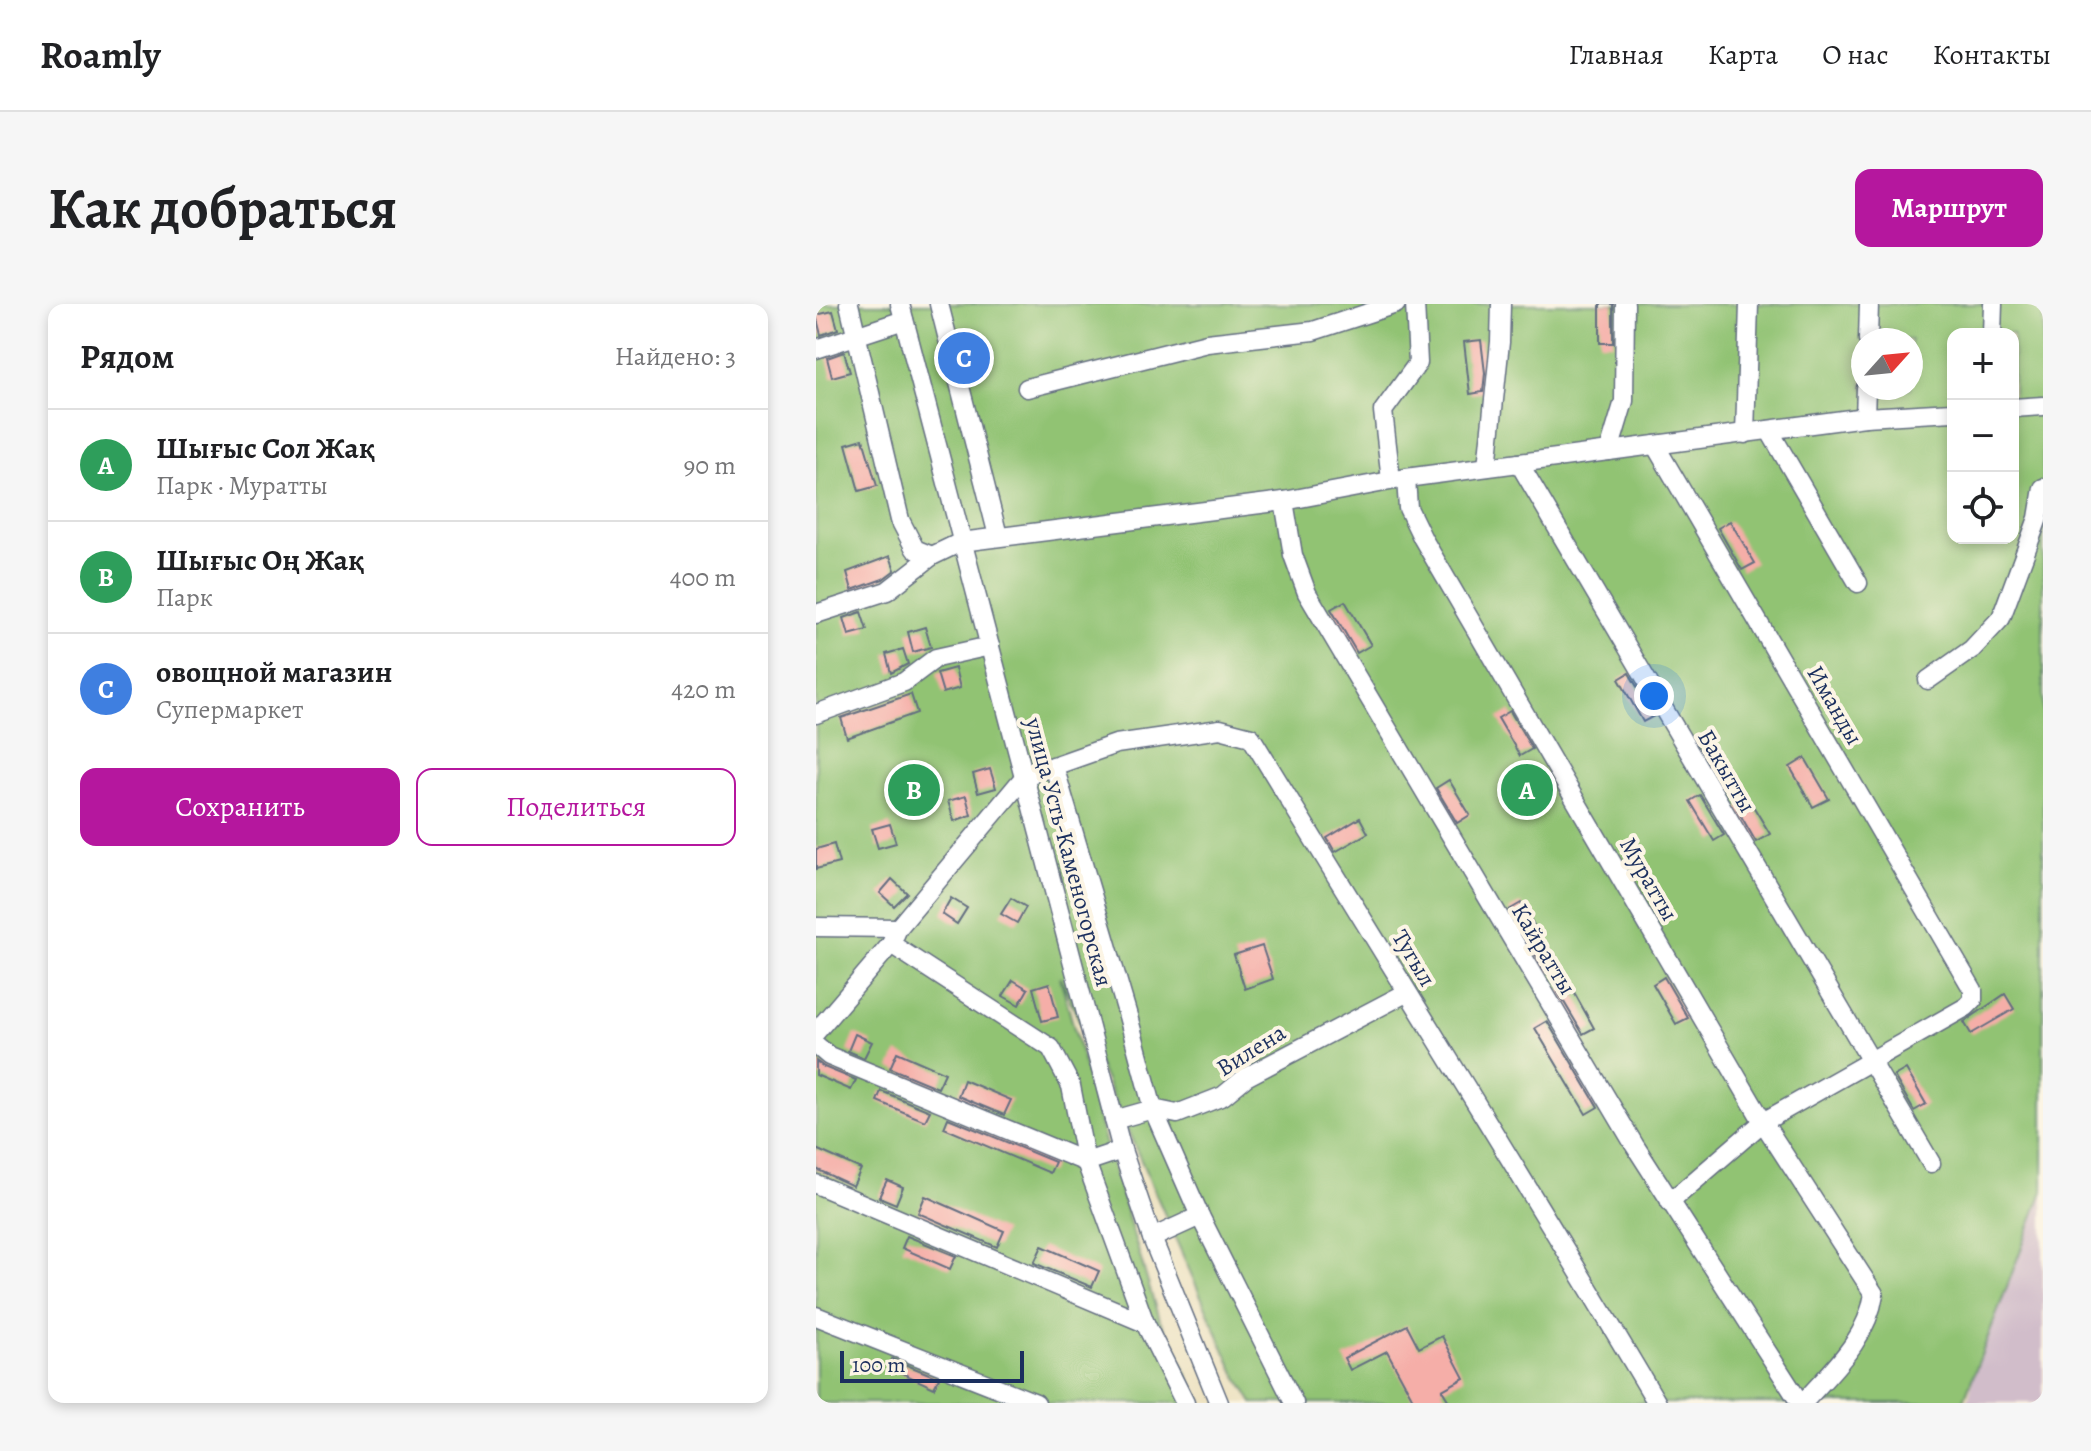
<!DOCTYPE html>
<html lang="ru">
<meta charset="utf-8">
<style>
body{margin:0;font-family:Alegreya,serif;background:#f6f6f6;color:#202124}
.controls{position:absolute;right:24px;top:24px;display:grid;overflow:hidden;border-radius:16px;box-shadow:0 4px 12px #0003}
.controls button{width:72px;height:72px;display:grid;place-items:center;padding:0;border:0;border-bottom:2px solid #e0e0e0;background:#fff;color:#202124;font:40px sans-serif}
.compass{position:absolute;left:1035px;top:24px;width:72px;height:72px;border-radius:50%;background:#fff;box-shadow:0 4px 12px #0003;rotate:63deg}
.scale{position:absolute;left:24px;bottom:20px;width:184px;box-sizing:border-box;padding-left:8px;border:4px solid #1b2f5e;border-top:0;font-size:22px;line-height:28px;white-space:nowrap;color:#1b2f5e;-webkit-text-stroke:6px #fcf5e5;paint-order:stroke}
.you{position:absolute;left:838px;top:392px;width:28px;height:28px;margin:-20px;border:6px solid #fff;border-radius:50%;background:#1a73e8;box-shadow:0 0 0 12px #1a73e833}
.badge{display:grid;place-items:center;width:52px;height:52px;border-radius:50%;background:#b5179e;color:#fff;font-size:26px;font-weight:700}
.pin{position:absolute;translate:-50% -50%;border:4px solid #fff;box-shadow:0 2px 8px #0006}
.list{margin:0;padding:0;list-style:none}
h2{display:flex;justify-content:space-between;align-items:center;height:104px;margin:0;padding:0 32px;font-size:34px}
h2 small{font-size:26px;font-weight:400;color:#757577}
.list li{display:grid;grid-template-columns:52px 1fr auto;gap:24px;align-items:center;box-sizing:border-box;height:112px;padding:0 32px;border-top:2px solid #e0e0e0}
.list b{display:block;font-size:30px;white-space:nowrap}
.list p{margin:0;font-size:26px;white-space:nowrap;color:#757577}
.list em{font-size:26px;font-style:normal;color:#757577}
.actions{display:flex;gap:16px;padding:24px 32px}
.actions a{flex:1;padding:18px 0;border:2px solid #b5179e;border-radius:16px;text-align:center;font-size:28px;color:#b5179e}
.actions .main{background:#b5179e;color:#fff}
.icon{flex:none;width:44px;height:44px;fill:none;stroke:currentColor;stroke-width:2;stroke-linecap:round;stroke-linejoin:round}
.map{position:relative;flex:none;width:1227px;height:1099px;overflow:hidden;border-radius:16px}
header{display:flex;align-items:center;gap:48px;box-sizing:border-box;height:112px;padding:0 40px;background:#fff;border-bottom:2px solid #e0e0e0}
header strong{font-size:38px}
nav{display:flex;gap:44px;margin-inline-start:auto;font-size:28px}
.intro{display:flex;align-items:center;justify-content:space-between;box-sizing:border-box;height:192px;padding:0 48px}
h1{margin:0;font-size:56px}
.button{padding:20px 36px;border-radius:16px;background:#b5179e;color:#fff;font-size:28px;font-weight:700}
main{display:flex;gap:48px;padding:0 48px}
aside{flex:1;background:#fff;border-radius:16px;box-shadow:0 4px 12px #0003}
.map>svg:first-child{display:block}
.industrial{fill:#d1bdca}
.green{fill:#91c373;stroke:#567968;stroke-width:2;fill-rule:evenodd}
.building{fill:#f5aea8}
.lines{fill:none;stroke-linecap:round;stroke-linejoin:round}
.minor-casing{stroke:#646e81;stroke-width:21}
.minor{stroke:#fff;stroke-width:18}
.labels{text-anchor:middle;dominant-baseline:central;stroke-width:8;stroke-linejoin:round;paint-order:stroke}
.street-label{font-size:24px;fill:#1b2f5e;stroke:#fcf5e5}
</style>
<header>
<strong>Roamly</strong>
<nav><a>Главная</a><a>Карта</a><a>О нас</a><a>Контакты</a></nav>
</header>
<div class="intro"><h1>Как добраться</h1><a class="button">Маршрут</a></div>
<main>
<aside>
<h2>Рядом<small>Найдено: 3</small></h2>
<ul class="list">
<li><span class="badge" style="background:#2e9e5b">A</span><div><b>Шығыс Сол Жақ</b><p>Парк · Муратты</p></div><em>90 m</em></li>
<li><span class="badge" style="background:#2e9e5b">B</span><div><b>Шығыс Оң Жақ</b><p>Парк</p></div><em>400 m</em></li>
<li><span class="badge" style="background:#3f7fe0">C</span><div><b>овощной магазин</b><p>Супермаркет</p></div><em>420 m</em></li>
</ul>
<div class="actions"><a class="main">Сохранить</a><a>Поделиться</a></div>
</aside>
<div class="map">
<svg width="1227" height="1099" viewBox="0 0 1227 1099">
<rect width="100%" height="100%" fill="#fcf5e5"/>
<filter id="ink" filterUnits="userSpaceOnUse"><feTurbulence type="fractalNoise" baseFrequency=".0125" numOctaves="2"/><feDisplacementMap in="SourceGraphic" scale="16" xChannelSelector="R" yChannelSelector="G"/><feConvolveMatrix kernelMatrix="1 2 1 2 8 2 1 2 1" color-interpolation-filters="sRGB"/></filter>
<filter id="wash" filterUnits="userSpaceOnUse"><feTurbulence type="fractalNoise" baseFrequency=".006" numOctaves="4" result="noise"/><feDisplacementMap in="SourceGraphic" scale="32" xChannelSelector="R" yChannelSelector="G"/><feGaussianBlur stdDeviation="1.8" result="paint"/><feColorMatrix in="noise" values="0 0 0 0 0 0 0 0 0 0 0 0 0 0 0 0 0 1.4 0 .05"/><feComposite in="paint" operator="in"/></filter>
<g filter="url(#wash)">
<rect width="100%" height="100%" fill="#ede2c1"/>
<path class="industrial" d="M 1227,723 L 1227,1099 L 1152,1099 Z"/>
<path class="green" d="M 0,0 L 1227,0 L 1227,887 L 1147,1099 L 437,1099 L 417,1065 L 244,673 L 289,837 L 342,1012 L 385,1099 L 0,1099 ZM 1137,30 L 1197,30 L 1197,234 L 1137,234 ZM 1047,36 L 1095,36 L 1095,84 L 1047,84 Z"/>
<g id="blocks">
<g class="building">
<rect x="784" y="0" width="13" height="39"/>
<path d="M 17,7 L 22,25 L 5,31 L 0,11 Z"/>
<path d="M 665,36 L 669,69 L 667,88 L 654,90 L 648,38 Z"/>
<path d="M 28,48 L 34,68 L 16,73 L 11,54 Z"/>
<path d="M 47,135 L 61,182 L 43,187 L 30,140 Z"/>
<path d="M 914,217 L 939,259 L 926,266 L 902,224 Z"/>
<path d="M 74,252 L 79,266 L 67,275 L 36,286 L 31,268 Z"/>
<path d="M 529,297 L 555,341 L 541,349 L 515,305 Z"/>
<path d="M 45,308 L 51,326 L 33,331 L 28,314 Z"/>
<path d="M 109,323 L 115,343 L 97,348 L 92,328 Z"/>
<path d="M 87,345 L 92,360 L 75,369 L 70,350 Z"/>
<path d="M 139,364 L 144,384 L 127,389 L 121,369 Z"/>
<path d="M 813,369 L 838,412 L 827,418 L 803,375 Z"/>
<path d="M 95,390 L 101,409 L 31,434 L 25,414 Z"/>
<path d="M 694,407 L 716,445 L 704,452 L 682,414 Z"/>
<path d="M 989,454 L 1013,495 L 997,503 L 974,463 Z"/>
<path d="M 174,465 L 180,484 L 162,489 L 157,470 Z"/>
<path d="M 633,476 L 654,511 L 641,519 L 620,484 Z"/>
<path d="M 884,491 L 908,531 L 898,537 L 874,497 Z"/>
<path d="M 150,492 L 155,511 L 138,517 L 132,497 Z"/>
<path d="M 934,497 L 954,530 L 940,538 L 921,505 Z"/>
<path d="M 544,514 L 552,529 L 519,548 L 511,534 Z"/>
<path d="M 74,520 L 80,539 L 62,544 L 56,525 Z"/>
<path d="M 18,540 L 23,559 L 0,565 L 0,545 Z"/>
<path d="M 76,575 L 91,589 L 78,602 L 64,589 Z"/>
<path d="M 135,594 L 151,604 L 141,620 L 126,610 Z"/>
<path d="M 195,594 L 210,603 L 201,619 L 185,610 Z"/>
<path d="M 705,599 L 743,664 L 731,670 L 693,606 Z"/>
<path d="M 446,642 L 457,675 L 429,685 L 418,651 Z"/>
<path d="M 848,673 L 872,714 L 860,720 L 837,680 Z"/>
<path d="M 197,676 L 212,685 L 203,701 L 187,692 Z"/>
<path d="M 233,679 L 242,713 L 226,717 L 217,684 Z"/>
<path d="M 754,681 L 778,724 L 767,730 L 742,688 Z"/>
<path d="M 1189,690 L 1198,705 L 1155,730 L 1148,718 Z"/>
<path d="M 731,717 L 782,803 L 770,810 L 719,724 Z"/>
<path d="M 39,730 L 56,738 L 48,754 L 32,747 Z"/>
<path d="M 81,748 L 129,769 L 122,784 L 74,764 Z"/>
<path d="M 0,757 L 8,763 L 40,776 L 35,786 L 0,771 Z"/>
<path d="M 1090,765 L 1110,800 L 1098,807 L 1078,772 Z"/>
<path d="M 148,776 L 195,796 L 188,811 L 142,792 Z"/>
<path d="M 65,787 L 114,807 L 109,817 L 61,797 Z"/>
<path d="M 132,814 L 239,858 L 234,869 L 128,824 Z"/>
<path d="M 0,845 L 45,865 L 37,882 L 0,865 Z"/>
<path d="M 71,876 L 87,883 L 80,900 L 63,893 Z"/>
<path d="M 109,892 L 188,927 L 181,943 L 102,909 Z"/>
<path d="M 91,932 L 140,952 L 134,965 L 86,944 Z"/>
<path d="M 226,942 L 283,967 L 276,983 L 218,959 Z"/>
<path d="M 591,1021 L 603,1044 L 626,1032 L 648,1074 L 626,1086 L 634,1099 L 599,1099 L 571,1047 L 534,1066 L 528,1054 Z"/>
<path d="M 76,1055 L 123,1074 L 118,1084 L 73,1063 Z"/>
</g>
</g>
</g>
<g filter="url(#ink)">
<use href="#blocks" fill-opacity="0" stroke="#646e81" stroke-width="2"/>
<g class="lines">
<defs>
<g id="minor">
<path d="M 33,0 L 84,216 L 99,245 L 116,252"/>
<path d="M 84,0 L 306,846 L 336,934 L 403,1099"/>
<path d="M 123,0 L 182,232"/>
<path d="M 1176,30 L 1177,0"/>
<path d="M 1052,36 L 1053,0"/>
<path d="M 0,45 L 88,16"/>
<path d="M 211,84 L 391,39 L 497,27 L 580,0"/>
<path d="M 1197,104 L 1227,102"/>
<path d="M 1049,113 L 1050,84"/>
<path d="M 953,126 L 1042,279"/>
<path d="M 929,130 L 933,0"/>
<path d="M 839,141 L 1157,686 L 1157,696 L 1150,703 L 947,818 L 854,898"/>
<path d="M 793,147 L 808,97 L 809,0"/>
<path d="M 703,159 L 1115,859"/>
<path d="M 671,163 L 684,38 L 685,0"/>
<path d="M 590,174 L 592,204 L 607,235 L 947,818 L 1058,990 C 1051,1036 1017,1065 987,1099"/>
<path d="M 575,176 L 567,107 L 602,59 L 599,0"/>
<path d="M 468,197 L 477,251 L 491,289 L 819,842 L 984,1099"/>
<path d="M 0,310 L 71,287 L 116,252 L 145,238 L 468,197 L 590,174 L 1049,113 L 1137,108"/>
<path d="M 1112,376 L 1156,345 L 1185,314 L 1222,214 L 1227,184"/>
<path d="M 0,410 L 88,378 L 120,354 L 174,342"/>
<path d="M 238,462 L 312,712 L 337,805 L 384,912 L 478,1099"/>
<path d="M 0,623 L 82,624"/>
<path d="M 75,640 L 235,744 L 255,782 L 270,858 L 329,1019 L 369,1099"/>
<path d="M 0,728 L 75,640 L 82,624 L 209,472 L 300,440 L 404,425 L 435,433 C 570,655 709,875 841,1099"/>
<path d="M 0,741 L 13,752 L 270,858 L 306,846"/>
<path d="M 298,816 L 337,805 L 361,810 L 407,792 L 430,773 L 590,689"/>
<path d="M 0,880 L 329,1019"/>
<path d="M 336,934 L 384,912"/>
<path d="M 0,1012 L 220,1099"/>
</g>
</defs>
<use href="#minor" class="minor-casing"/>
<use href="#minor" class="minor"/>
</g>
</g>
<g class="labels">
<g class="street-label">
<text transform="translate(1019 401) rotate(60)">Иманды</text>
<text transform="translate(911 467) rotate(60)">Бакытты</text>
<text transform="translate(253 548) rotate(75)">улица Усть-Каменогорская</text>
<text transform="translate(833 575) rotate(60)">Муратты</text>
<text transform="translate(728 645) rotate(59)">Кайратты</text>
<text transform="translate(598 654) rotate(59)">Тугыл</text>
<text transform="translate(435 746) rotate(-32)">Вилена</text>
</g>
</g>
</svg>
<div class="controls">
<button>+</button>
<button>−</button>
<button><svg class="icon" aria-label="locate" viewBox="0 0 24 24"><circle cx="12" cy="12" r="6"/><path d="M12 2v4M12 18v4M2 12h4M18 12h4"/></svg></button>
</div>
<svg class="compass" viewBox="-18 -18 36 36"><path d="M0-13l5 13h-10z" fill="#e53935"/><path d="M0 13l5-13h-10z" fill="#757577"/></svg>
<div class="scale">100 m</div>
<div class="you"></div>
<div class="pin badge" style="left:711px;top:486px;background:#2e9e5b">A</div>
<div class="pin badge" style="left:98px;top:486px;background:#2e9e5b">B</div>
<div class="pin badge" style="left:148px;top:54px;background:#3f7fe0">C</div>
</div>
</main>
